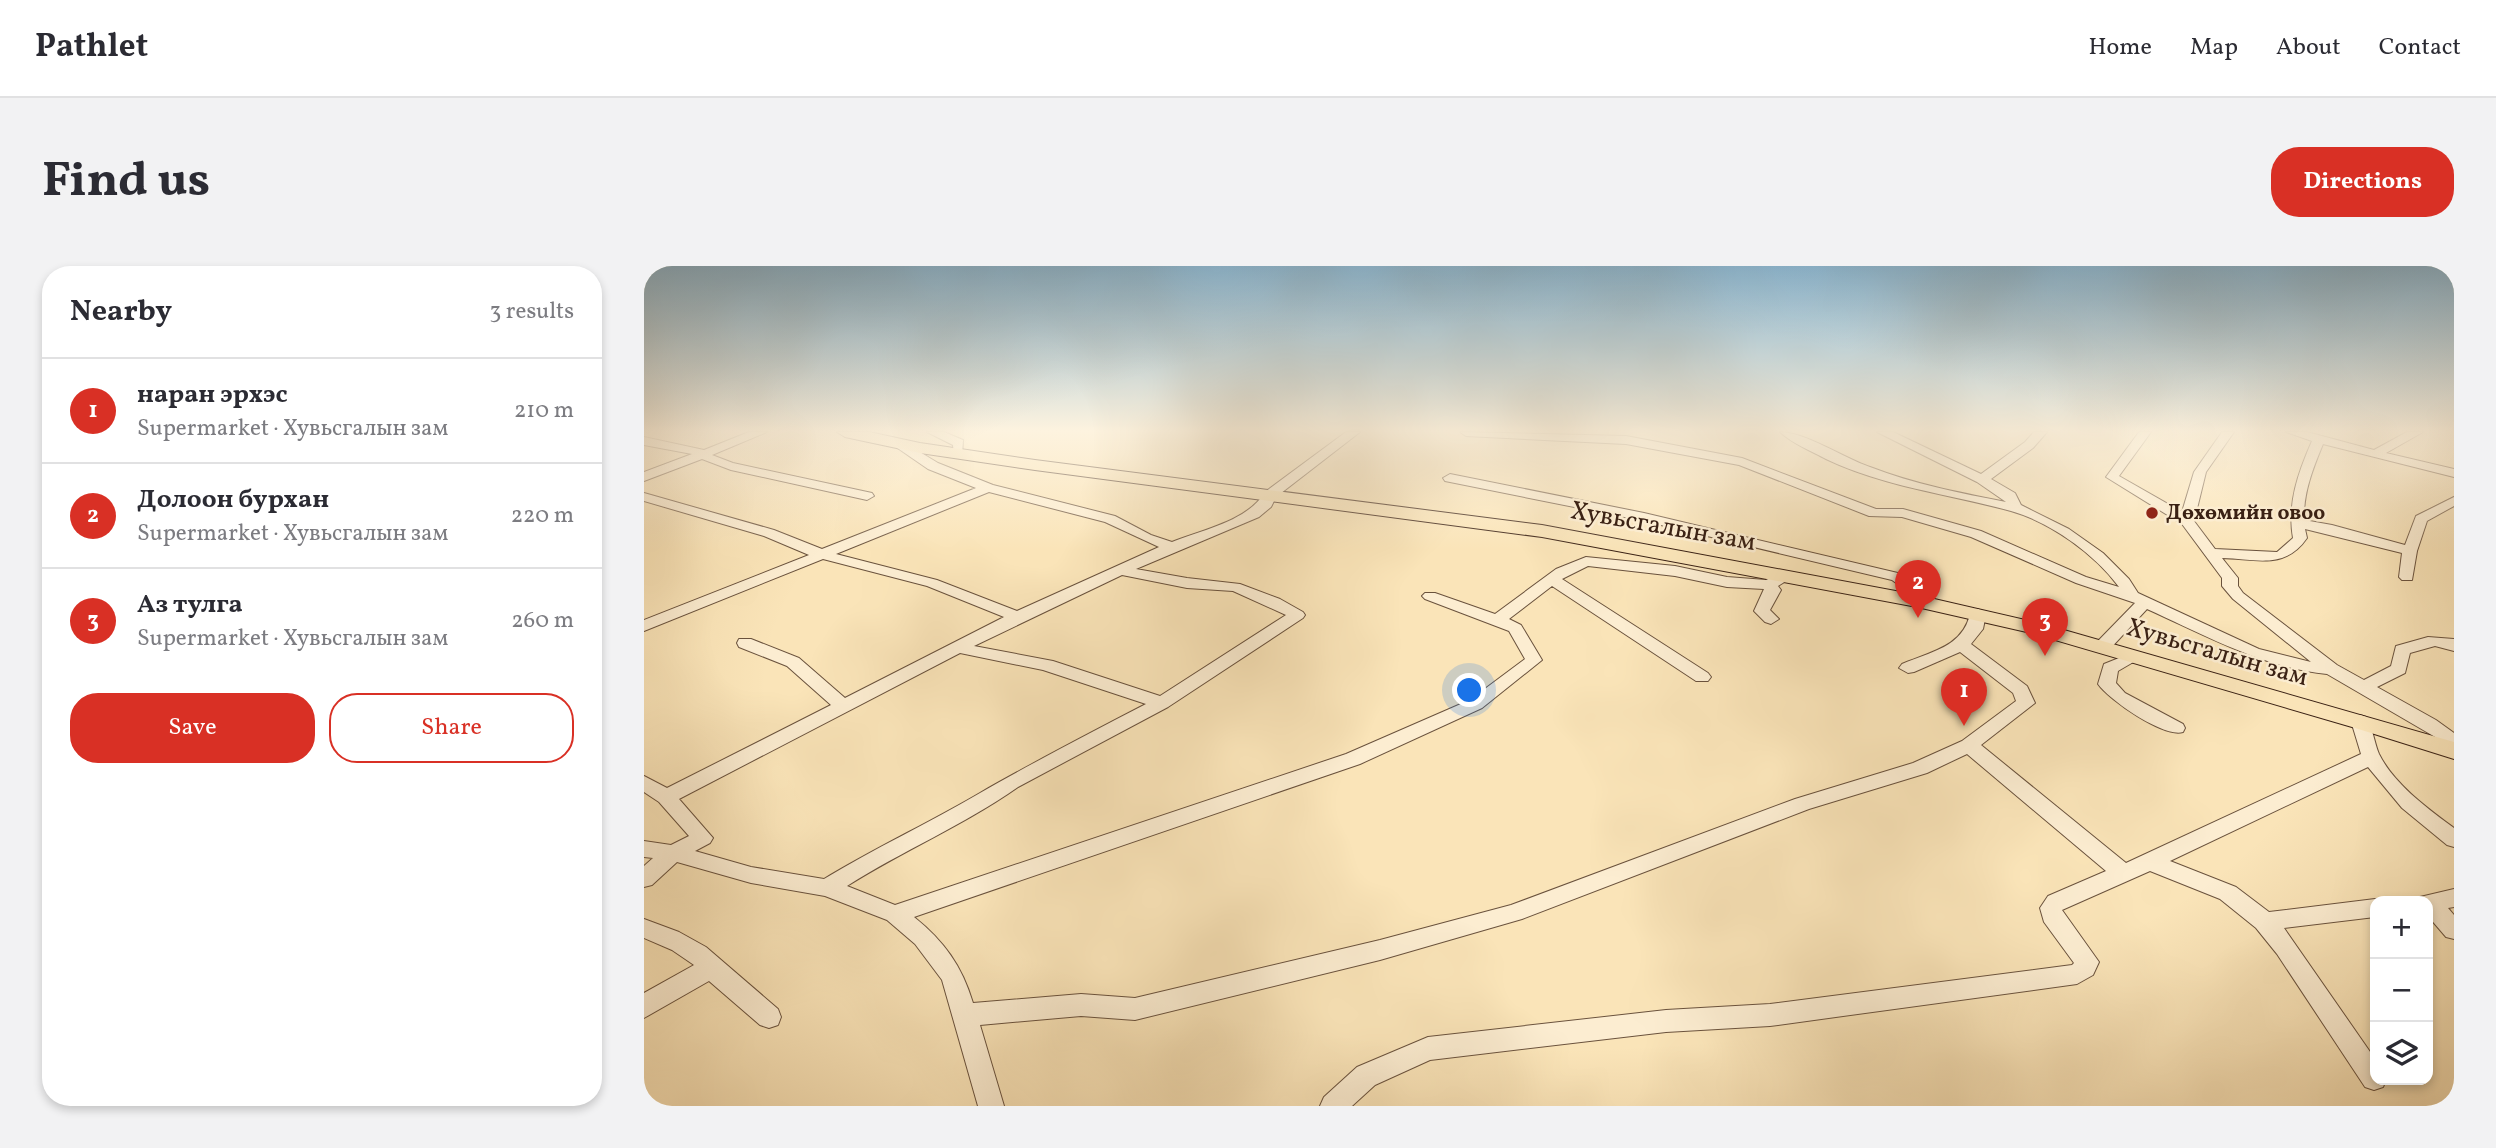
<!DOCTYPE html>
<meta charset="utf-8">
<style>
body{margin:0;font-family:Vollkorn,serif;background:#f2f2f3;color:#2b2b33}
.controls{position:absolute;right:21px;bottom:21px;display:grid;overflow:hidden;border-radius:14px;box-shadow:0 4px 10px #0003}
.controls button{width:63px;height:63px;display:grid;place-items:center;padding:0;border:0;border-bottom:2px solid #e1e1e2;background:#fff;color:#2b2b33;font:35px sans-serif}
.you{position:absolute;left:826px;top:425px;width:24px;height:24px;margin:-18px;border:5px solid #fff;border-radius:50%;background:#1a73e8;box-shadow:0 0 0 10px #1a73e833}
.badge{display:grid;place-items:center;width:46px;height:46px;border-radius:50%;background:#d93025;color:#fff;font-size:23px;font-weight:700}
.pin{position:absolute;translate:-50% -58px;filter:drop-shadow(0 2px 4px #0008)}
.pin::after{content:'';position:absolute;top:37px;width:24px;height:21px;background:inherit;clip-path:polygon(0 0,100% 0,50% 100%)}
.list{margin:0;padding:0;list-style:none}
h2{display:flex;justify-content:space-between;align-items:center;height:91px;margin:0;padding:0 28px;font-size:30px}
h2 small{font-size:23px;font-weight:400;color:#7c7c81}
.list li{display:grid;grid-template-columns:46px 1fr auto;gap:21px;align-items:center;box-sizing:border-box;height:105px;padding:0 28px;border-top:2px solid #e1e1e2}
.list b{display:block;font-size:26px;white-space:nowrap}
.list p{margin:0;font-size:23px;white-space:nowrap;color:#7c7c81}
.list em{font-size:23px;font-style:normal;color:#7c7c81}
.actions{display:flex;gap:14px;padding:21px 28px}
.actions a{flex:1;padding:16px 0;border:2px solid #d93025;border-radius:28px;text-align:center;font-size:24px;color:#d93025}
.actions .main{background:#d93025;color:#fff}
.icon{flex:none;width:38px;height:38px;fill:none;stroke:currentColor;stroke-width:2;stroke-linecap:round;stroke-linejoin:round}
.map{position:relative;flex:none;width:1810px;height:840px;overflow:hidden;border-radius:28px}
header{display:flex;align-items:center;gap:42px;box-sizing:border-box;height:98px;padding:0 35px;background:#fff;border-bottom:2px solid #e1e1e2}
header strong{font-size:33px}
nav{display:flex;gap:38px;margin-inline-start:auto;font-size:24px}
.intro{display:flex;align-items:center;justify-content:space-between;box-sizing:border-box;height:168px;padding:0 42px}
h1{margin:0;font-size:49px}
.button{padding:18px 32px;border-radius:28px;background:#d93025;color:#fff;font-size:24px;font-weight:700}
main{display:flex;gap:42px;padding:0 42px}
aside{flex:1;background:#fff;border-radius:28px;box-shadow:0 4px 10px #0003}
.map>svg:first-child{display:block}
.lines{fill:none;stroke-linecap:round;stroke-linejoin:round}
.minor-casing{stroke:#6a523d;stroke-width:2}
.major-casing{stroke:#3a2114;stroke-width:2}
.minor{fill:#fcedd1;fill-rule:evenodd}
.major{fill:#fae4b8;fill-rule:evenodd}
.poi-dot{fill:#8f2418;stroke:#fcedd1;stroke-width:2.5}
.labels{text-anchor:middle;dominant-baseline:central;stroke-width:5;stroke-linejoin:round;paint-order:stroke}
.far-poi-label{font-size:21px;font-weight:bold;fill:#3a2114;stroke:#fcedd1;text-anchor:start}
.street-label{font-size:26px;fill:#3a2114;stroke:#fcedd1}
</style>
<header>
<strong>Pathlet</strong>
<nav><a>Home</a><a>Map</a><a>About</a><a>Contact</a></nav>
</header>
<div class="intro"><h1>Find us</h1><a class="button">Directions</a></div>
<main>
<aside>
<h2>Nearby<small>3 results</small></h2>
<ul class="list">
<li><span class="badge">1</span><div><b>наран эрхэс</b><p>Supermarket · Хувьсгалын зам</p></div><em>210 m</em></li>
<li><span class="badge">2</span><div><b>Долоон бурхан</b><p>Supermarket · Хувьсгалын зам</p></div><em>220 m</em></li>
<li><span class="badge">3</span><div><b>Аз тулга</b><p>Supermarket · Хувьсгалын зам</p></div><em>260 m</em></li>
</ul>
<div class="actions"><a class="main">Save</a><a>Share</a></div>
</aside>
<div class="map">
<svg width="1810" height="840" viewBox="0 0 1810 840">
<rect width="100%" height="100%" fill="#fae4b8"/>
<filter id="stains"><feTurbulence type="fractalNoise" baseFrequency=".00286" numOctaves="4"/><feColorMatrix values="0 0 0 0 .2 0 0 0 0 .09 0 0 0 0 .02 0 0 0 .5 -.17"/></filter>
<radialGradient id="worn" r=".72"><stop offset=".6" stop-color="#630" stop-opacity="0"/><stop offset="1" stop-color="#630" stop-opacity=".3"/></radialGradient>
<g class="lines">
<defs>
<g id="minor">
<path d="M 105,166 L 123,166 L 68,189 L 89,197 L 228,227 L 230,230 L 223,234 L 87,204 L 58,193 L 0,215 L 0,206 L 48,188 L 0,179 L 0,171 L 60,184 Z"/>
<path d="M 283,166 L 300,166 L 319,174 L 318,190 L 310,190 L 309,179 Z"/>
<path d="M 702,166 L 716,166 L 632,231 L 627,241 L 615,251 L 492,303 L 543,312 L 596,318 L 636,333 L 659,346 L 661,349 L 659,352 L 524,441 L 374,521 C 320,559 258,585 203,620 L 251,639 L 702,488 L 826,434 L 881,393 L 865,365 L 781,333 L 778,330 L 781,327 L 791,327 L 851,348 L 912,303 L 942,291 L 1031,300 L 1083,311 L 1122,314 L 1142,305 L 1150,310 L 1134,320 L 1137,324 L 1126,344 L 1135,353 L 1127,358 L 1121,356 L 1110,345 L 1120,323 L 1083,321 L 1031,310 L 944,300 L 918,313 L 1064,407 L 1067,411 L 1064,415 L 1052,415 L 908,320 L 865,353 L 877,359 L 898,394 L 838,442 L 716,498 L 270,651 C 300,675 318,700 329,737 L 437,728 L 491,732 L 736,674 L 867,639 L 1151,533 L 1269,497 L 1318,475 L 1372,435 L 1369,427 L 1316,386 L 1270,406 L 1264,407 L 1255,402 L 1258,398 C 1286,386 1319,381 1326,348 L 1334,343 L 1342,348 L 1339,363 L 1327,378 L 1383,420 L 1391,437 L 1337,479 L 1482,597 L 1717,488 L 1707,455 L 1716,449 L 1722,451 C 1729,462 1730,476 1735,488 C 1750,518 1783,542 1810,562 L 1810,581 L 1803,579 L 1758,542 L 1724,501 L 1526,595 L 1592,621 L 1625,646 L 1731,633 L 1738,635 L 1731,635 L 1731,651 L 1640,662 L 1731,793 L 1731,814 L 1742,814 L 1739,821 L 1730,824 L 1721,821 L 1633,688 L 1612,662 L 1576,633 L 1506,605 L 1418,644 L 1455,696 L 1449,709 L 1433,718 L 1126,760 L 1022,766 L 786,794 L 731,819 L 708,840 L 676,840 L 680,831 L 713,801 L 784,771 L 1022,744 L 1126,738 L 1428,699 L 1430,697 L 1400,656 L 1396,642 L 1404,630 L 1462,605 L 1323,488 L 1283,507 L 1165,543 L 878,653 L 736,694 L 491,754 L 437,750 L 336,759 L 360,840 L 334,840 L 298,714 L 271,678 L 243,654 L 181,630 L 107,617 L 33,596 L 8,619 L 0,621 L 0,600 L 9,592 L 0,591 L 0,575 L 27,579 L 45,570 L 15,536 L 0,526 L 0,510 L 23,522 L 187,439 L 143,400 L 95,381 L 93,377 L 95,373 L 107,373 L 155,392 L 201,432 L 360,351 L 283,320 L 179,293 L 0,365 L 0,354 L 165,289 L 120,270 L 0,235 L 0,227 L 130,264 L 178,283 L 332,222 L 284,203 L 252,181 L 250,178 L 256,174 L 294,197 L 349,219 L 471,250 L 507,269 L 528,276 C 558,264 604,255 621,226 ZM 345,226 L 461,256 L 515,281 L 373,345 L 293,314 L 192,288 ZM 478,309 L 543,322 L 589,325 L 642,349 L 516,430 L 409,395 L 330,380 ZM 316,387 L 399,404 L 502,438 C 446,467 390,496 336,527 C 285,557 231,582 180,613 L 107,601 L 51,585 L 66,577 L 69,572 L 35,533 Z"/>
<path d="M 816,166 L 982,170 L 1098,192 L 1232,243 L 1259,243 L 1337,265 L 1442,311 L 1475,321 C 1451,288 1406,256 1367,245 C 1305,228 1241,221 1182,193 C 1167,185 1149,178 1136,166 C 1161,166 1200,192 1226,201 C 1270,218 1316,227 1362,236 L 1333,216 L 1233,166 L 1249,166 L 1337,208 L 1381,176 L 1390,166 L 1403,166 L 1389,182 L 1347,213 L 1371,227 L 1377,239 L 1425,263 L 1459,287 L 1485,313 L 1494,327 L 1615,383 L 1667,396 L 1589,333 L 1578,320 L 1578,312 L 1538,258 L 1462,211 L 1495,166 L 1507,166 L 1475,210 L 1538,246 L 1550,206 L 1578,166 L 1590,166 L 1562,206 L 1550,255 L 1571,283 L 1633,286 L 1649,272 C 1643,238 1654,207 1668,175 L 1642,166 L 1663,166 L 1730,184 L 1763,166 L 1779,166 L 1742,187 L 1810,203 L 1810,211 L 1679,178 C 1669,202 1659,227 1660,254 L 1688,259 L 1761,279 L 1772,250 L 1810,231 L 1810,240 L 1783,255 L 1773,285 L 1768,314 L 1758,314 L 1755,311 L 1758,287 L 1661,263 L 1663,272 C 1641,304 1613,293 1578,292 L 1594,312 L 1594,320 L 1599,327 L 1693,399 L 1720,414 L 1747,400 L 1752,380 L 1784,371 L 1810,373 L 1810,385 L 1791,380 L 1766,387 L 1761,407 L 1733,421 L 1792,454 L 1810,467 L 1810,482 L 1683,408 C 1617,401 1563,370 1503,343 L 1464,385 L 1452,385 L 1450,381 L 1452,377 L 1491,337 L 1432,317 L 1327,271 L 1258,251 L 1225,250 L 1095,199 L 982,178 L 822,170 Z"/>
<path d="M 806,208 L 1000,247 L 1258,308 L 1275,320 L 1281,335 L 1273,340 L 1267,338 L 1263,325 L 1248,314 L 1000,255 L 801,215 L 799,212 Z"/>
<path d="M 1490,386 L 1498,391 L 1474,405 L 1472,417 L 1481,427 L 1539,458 L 1541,462 L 1539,466 C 1520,472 1465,434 1454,418 L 1460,398 Z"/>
<path d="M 1810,623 L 1810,641 L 1804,642 L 1810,649 L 1810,673 L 1802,671 L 1784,650 L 1784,635 L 1774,635 L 1776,631 Z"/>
<path d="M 0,653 L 35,666 L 62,681 L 134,743 L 137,751 L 134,759 L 125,762 L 116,759 L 65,715 L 0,752 L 0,727 L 50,699 L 28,684 L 0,672 Z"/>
</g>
<path id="major" d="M 193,166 L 225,166 L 276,177 L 391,194 L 898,259 L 1273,329 L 1399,358 L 1810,476 L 1810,493 L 1708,461 L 1387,367 L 1273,341 L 898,271 L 391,204 L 276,187 L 201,171 Z"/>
</defs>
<use href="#minor" class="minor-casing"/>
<use href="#major" class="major-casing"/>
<use href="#minor" class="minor"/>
<use href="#major" class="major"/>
</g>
<linearGradient id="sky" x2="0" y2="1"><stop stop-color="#8bb8d4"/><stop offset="0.58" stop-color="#fdf3df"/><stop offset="1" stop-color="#fdf3df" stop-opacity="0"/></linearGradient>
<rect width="1810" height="284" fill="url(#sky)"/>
<circle class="poi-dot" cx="1508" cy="247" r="7"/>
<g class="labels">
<g class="far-poi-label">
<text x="1522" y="247">Дөхөмийн овоо</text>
</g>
<g class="street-label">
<text transform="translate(1019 261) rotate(10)">Хувьсгалын зам</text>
<text transform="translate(1573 387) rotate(16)">Хувьсгалын зам</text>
</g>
</g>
<rect width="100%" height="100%" filter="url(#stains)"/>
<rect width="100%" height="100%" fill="url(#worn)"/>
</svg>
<div class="controls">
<button>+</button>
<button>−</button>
<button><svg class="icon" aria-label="layers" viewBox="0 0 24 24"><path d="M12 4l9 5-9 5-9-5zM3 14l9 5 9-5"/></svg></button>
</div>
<div class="you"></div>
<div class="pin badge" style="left:1320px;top:460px">1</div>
<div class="pin badge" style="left:1274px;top:352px">2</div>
<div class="pin badge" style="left:1401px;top:390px">3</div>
</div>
</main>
